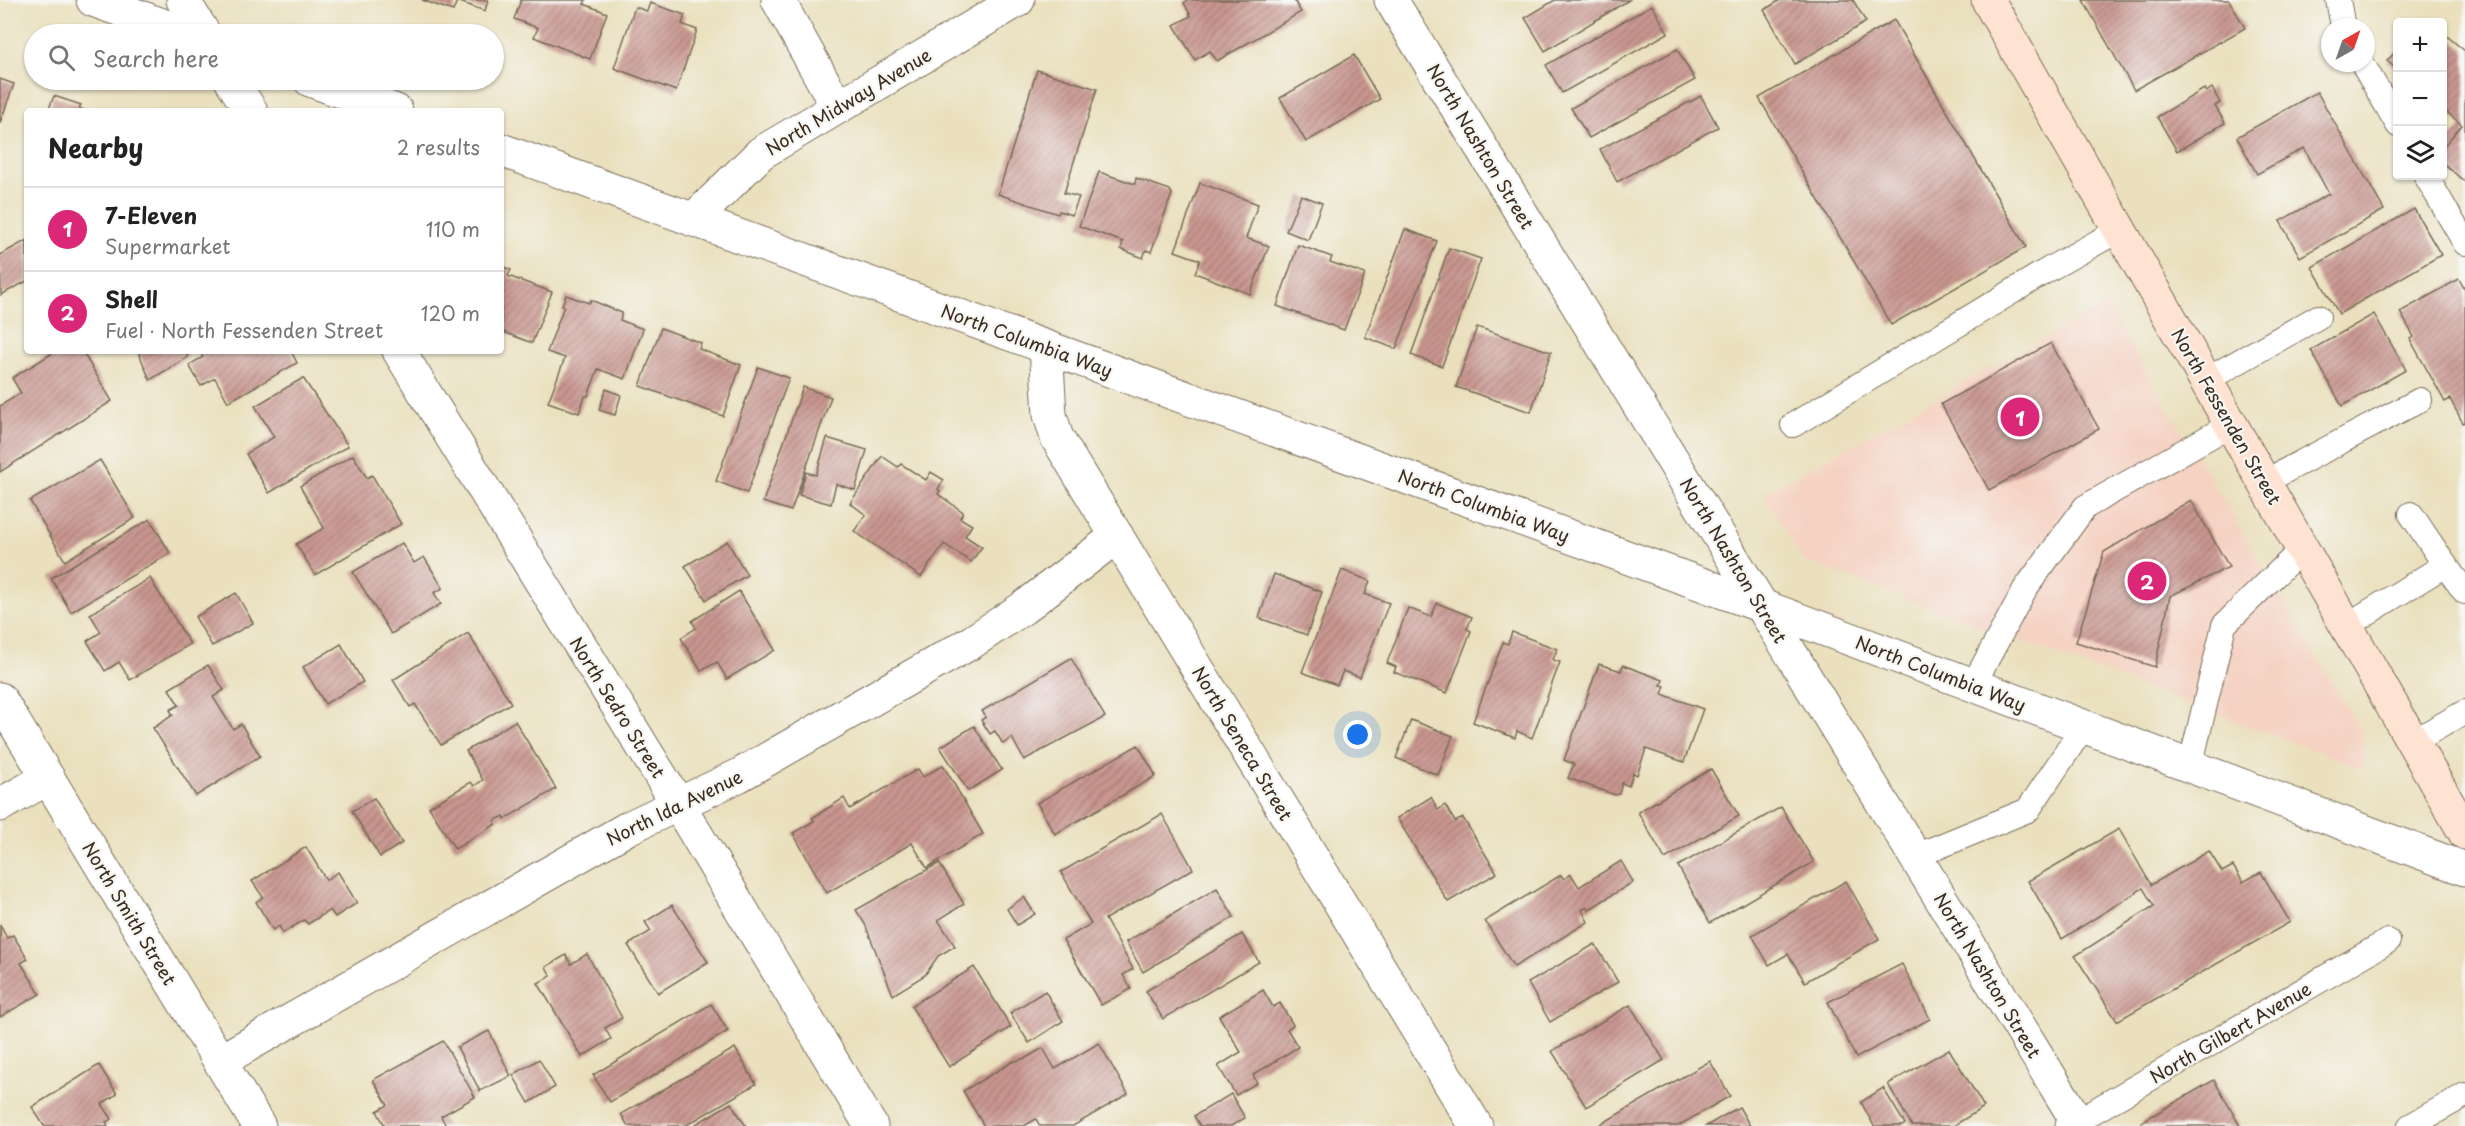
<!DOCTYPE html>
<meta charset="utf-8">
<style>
body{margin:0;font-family:"Playpen Sans",sans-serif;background:#f2f2f2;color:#222}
.controls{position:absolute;right:18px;top:18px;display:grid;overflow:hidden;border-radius:6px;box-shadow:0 2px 4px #0004}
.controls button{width:54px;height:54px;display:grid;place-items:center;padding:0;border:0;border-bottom:2px solid #e0e0e0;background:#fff;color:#222;font:30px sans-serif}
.compass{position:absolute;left:2321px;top:18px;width:54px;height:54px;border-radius:50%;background:#fff;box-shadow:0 2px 4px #0004;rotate:40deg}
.you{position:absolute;left:1358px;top:735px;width:21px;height:21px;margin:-15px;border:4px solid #fff;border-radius:50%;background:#1a73e8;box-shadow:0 0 0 9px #1a73e833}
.badge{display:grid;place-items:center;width:39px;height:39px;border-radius:50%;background:#db2777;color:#fff;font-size:20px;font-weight:700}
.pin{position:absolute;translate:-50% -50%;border:3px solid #fff;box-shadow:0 2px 6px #0006}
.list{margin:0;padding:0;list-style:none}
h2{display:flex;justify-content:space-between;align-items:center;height:78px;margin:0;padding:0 24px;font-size:26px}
h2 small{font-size:20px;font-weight:400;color:#767676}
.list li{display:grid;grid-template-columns:39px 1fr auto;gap:18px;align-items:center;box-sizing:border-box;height:84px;padding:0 24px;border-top:2px solid #e0e0e0}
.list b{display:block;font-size:22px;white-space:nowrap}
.list p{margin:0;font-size:20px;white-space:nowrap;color:#767676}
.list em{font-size:20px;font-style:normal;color:#767676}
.icon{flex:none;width:33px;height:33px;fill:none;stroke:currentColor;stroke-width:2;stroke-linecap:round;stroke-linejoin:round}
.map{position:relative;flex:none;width:2465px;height:1126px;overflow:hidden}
.search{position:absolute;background:#fff;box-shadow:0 2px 4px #0004;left:24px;top:24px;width:480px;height:66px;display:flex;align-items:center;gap:15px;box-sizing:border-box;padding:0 21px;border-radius:33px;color:#767676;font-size:22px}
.panel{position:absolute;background:#fff;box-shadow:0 2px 4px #0004;left:24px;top:108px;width:480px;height:246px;border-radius:6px}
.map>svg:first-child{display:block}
.built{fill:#f5d2c2}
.building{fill:url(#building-hatch)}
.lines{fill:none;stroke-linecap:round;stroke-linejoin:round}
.service-casing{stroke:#786a56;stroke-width:26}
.minor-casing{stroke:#786a56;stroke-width:35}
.tertiary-casing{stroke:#786a56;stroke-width:35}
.secondary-casing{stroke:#786a56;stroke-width:35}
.service{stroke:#fff;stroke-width:24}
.minor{stroke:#fff;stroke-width:33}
.tertiary{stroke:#fff;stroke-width:33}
.secondary{stroke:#fee3d2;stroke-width:33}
.labels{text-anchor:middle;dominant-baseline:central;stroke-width:4.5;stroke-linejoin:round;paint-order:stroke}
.street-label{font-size:18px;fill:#3b2a1e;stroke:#f6f6f2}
</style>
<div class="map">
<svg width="2465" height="1126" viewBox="0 0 2465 1126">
<defs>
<pattern id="building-hatch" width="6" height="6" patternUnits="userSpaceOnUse" patternTransform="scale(1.5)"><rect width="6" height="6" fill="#c99690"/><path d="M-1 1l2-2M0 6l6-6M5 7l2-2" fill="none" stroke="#a47b75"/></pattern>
</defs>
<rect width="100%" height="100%" fill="#f6f6f2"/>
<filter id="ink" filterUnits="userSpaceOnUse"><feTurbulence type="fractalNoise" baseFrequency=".0167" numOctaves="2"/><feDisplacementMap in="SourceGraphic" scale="12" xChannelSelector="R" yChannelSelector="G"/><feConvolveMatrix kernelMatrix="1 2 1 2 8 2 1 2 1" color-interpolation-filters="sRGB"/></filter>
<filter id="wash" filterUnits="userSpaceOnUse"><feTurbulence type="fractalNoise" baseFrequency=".008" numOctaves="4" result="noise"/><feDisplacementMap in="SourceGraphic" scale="24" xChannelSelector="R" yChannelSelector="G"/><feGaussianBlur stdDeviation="1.35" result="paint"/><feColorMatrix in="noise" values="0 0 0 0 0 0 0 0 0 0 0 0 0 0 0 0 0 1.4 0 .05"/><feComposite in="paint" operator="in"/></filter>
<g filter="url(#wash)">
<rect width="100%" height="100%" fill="#eae0bd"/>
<path class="built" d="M 2106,304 L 2362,733 L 2364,769 L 1803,560 L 1763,494 Z"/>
<g id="blocks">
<g class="building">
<path d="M 422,0 L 488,0 L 485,11 L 457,1 L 453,11 Z"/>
<path d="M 521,0 L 586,0 L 584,4 L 607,13 L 590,59 L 534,37 L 538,28 L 514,19 Z"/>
<path d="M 1188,0 L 1294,0 L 1301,12 L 1217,61 L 1210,51 L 1195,60 L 1174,25 L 1191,16 L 1184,3 Z"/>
<path d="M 1555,0 L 1629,0 L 1545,51 L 1525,18 Z"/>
<path d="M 1780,0 L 1853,0 L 1866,22 L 1795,64 L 1764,10 Z"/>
<path d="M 2083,0 L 2229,0 L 2245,28 L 2134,90 Z"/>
<path d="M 650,3 L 685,15 L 682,24 L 697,30 L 676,91 L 614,68 L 635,7 L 647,11 Z"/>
<path d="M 1652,5 L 1668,33 L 1562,93 L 1546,65 Z"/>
<path d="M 1894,20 L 2026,247 L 1891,325 L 1759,98 Z"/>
<path d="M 2442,32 L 2465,51 L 2465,182 L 2442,162 L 2442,148 L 2462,125 L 2442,108 Z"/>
<path d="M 1677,49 L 1695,80 L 1589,138 L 1571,108 Z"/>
<path d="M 2398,49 L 2398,70 L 2387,61 Z"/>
<path d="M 1354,55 L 1380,99 L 1306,142 L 1280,98 Z"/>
<path d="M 1037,70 L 1097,89 L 1064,193 L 1079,197 L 1072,215 L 1059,211 L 1058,214 L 998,194 Z"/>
<path d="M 0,79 L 14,84 L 0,123 Z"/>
<path d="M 2212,88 L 2220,103 L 2215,106 L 2225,123 L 2177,151 L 2157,117 L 2204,89 L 2206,92 Z"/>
<path d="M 2317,92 L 2384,210 L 2300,257 L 2280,221 L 2329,194 L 2304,148 L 2257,174 L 2237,137 Z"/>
<path d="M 54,96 L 81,105 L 79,108 L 86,111 L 48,111 Z"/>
<path d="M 1701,96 L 1718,127 L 1617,182 L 1600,149 Z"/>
<path d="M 1099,172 L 1135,184 L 1136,178 L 1170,190 L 1172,194 L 1151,252 L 1146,250 L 1143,258 L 1121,249 L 1123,242 L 1079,226 Z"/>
<path d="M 1200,183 L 1258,204 L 1246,238 L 1269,246 L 1250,294 L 1195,273 L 1200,260 L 1175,251 Z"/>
<path d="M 1301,195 L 1322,203 L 1308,240 L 1286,231 Z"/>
<path d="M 2414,209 L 2441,255 L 2339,314 L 2312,267 Z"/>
<path d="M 1405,229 L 1437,241 L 1396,349 L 1365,337 Z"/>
<path d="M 27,240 L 27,281 L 1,295 L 0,255 Z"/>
<path d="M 1298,245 L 1332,257 L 1330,262 L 1365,274 L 1344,330 L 1277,306 Z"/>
<path d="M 1449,248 L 1481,259 L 1442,366 L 1411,355 Z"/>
<path d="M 501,266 L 511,270 L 508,276 L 552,292 L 532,343 L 501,331 Z"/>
<path d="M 2459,279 L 2465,290 L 2465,422 L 2463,423 L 2450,399 L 2445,402 L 2410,339 L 2414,337 L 2400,312 Z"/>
<path d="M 566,295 L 589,303 L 591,300 L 622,313 L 620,320 L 643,329 L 625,379 L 598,369 L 588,396 L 585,396 L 579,413 L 548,402 L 565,358 L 547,352 L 564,306 L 562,305 Z"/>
<path d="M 2374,314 L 2406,370 L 2342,406 L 2311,350 Z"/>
<path d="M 1477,327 L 1551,352 L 1531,412 L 1456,387 Z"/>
<path d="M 661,328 L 701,343 L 699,349 L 741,365 L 723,416 L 640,386 Z"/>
<path d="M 2051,343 L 2099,429 L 1989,490 L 1941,404 Z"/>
<path d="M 56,351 L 82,351 L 112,401 L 0,472 L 0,406 L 21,393 L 12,378 Z"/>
<path d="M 138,351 L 185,351 L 188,357 L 150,380 Z"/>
<path d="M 201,351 L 291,351 L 297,363 L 228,402 L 215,378 L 201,386 L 189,365 L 203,357 L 200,352 Z"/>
<path d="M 758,367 L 789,378 L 747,493 L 716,481 Z"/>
<path d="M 303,378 L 348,446 L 269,493 L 246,454 L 274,437 L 255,406 Z"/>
<path d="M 803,387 L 831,397 L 791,511 L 763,502 Z"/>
<path d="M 606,389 L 621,395 L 615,415 L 599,410 Z"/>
<path d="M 827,438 L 867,450 L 855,490 L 836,484 L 831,504 L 799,495 L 806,472 L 816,475 Z"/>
<path d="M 353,455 L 367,478 L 372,475 L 401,524 L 315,575 L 296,544 L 324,528 L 300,486 Z"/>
<path d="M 882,456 L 898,467 L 901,464 L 926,480 L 931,472 L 944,480 L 938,489 L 940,491 L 938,494 L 963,512 L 960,518 L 972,525 L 965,536 L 982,547 L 971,562 L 944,544 L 921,577 L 854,531 L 866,515 L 850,503 Z"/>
<path d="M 100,460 L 135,518 L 65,561 L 30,501 Z"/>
<path d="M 2191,500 L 2229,567 L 2170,596 L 2155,667 L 2076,642 L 2104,552 Z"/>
<path d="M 150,519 L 170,553 L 71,612 L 51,578 Z"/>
<path d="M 727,541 L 747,575 L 706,600 L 685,566 Z"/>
<path d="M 402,543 L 414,563 L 424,557 L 443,588 L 434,593 L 441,604 L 391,634 L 353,572 Z"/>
<path d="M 1342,570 L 1370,581 L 1365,594 L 1389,603 L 1360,677 L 1343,671 L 1337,685 L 1302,672 Z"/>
<path d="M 1274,574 L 1322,592 L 1307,635 L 1259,618 Z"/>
<path d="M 150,578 L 190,644 L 130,680 L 119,662 L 105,671 L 87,641 L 101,632 L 90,614 Z"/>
<path d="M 739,591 L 775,650 L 727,679 L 717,662 L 701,671 L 681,638 L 696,628 L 692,621 Z"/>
<path d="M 236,593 L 253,623 L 212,646 L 195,617 Z"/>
<path d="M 1437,603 L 1472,617 L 1467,629 L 1471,631 L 1447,693 L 1394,672 L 1396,667 L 1387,663 L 1408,608 L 1431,617 Z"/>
<path d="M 1512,632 L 1557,649 L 1553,660 L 1560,662 L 1532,738 L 1517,731 L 1515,738 L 1473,722 L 1503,642 L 1508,644 Z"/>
<path d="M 468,633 L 511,703 L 441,745 L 415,704 L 410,707 L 393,680 Z"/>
<path d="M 341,644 L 363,682 L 325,704 L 303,667 Z"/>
<path d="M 1071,658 L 1105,717 L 1024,760 L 1012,738 L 1003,744 L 995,731 L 990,734 L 981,720 L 986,717 L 982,711 Z"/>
<path d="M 1599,664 L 1621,671 L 1623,665 L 1663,680 L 1661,685 L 1665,686 L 1662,694 L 1703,709 L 1684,762 L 1646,749 L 1637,775 L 1633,773 L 1629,786 L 1622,783 L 1619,794 L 1615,795 L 1568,778 L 1574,764 L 1564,760 Z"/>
<path d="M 208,665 L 224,690 L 213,697 L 233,729 L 241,724 L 260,756 L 196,796 L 153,728 L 173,715 L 170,710 L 179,705 L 169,689 Z"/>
<path d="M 1411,720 L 1453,736 L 1438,775 L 1396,758 Z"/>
<path d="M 515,721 L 556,789 L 505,819 L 504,816 L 494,821 L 496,824 L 455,849 L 429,807 L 471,782 L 474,786 L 483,780 L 466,751 Z"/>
<path d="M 974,726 L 1002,770 L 968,791 L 940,747 Z"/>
<path d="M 1138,745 L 1156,776 L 1055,834 L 1037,803 Z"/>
<path d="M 943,765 L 983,834 L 927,868 L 912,843 L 827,893 L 793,833 L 814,821 L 812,818 L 844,798 L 850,809 L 918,769 L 923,777 Z"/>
<path d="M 1711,769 L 1739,816 L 1665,859 L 1638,812 Z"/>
<path d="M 1431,797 L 1438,810 L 1445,805 L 1455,822 L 1463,818 L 1497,873 L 1448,902 L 1397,818 Z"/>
<path d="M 374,798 L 402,843 L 380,857 L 352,811 Z"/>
<path d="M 1781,807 L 1814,862 L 1710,923 L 1678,866 Z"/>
<path d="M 1162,814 L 1193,869 L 1105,919 L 1133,969 L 1123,975 L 1131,989 L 1101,1005 L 1063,940 L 1091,924 L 1061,872 Z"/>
<path d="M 2119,829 L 2151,885 L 2209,851 L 2222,872 L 2233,866 L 2243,882 L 2261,872 L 2290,922 L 2117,1021 L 2075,956 L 2154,906 L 2143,888 L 2062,939 L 2028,881 Z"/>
<path d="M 306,847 L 326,880 L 338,872 L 357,903 L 335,917 L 330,910 L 308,924 L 304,920 L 283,933 L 279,926 L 273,930 L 256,902 L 263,897 L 252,881 Z"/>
<path d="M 1621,861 L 1633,882 L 1588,910 L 1587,907 L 1582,910 L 1588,922 L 1514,967 L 1485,921 L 1561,875 L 1564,879 L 1571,874 L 1579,887 Z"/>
<path d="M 939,863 L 964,904 L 938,920 L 955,946 L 938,956 L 925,975 L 893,995 L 865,924 L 856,910 Z"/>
<path d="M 1846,881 L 1879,939 L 1805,982 L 1788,954 L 1769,965 L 1752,935 Z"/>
<path d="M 1217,888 L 1234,917 L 1143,972 L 1126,942 Z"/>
<path d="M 1024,897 L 1035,914 L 1017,925 L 1007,909 Z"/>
<path d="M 672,905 L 708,962 L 658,993 L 628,945 L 651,931 L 645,922 Z"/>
<path d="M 0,925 L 7,938 L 13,935 L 28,959 L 21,963 L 40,994 L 0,1017 Z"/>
<path d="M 1242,934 L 1259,962 L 1163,1019 L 1146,991 Z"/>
<path d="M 1595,944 L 1618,982 L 1550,1022 L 1528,983 Z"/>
<path d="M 587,954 L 622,1018 L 605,1028 L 611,1039 L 582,1057 L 538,983 L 551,976 L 546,967 L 566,955 L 571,964 Z"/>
<path d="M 1902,964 L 1930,1019 L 1856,1058 L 1828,1002 Z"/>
<path d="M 974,967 L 1011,1027 L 949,1067 L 911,1006 Z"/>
<path d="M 1263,990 L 1273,1007 L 1280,1003 L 1293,1025 L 1287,1029 L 1298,1047 L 1253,1075 L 1257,1083 L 1236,1095 L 1218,1066 L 1241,1052 L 1219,1016 Z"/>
<path d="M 1045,991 L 1063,1021 L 1029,1043 L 1010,1013 Z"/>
<path d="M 711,1004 L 728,1031 L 610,1102 L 593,1075 Z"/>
<path d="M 1630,1005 L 1664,1060 L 1586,1107 L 1552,1051 Z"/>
<path d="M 489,1031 L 511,1076 L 480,1091 L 457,1047 Z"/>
<path d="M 443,1041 L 475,1097 L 441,1116 L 446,1126 L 385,1126 L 377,1111 L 388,1105 L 373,1080 Z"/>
<path d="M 1099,1043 L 1128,1094 L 1073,1126 L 1040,1126 L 1036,1119 L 1024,1126 L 984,1126 L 963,1091 L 1012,1062 L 1028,1057 L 1043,1048 L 1055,1069 Z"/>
<path d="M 735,1048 L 756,1084 L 685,1126 L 628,1126 L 621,1114 Z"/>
<path d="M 1949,1049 L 1984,1107 L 1953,1126 L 1912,1126 L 1888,1084 Z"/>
<path d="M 539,1059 L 555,1087 L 529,1103 L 513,1075 Z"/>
<path d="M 1710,1061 L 1730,1096 L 1678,1126 L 1602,1126 L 1601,1124 Z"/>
<path d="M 99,1065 L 117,1094 L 102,1104 L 112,1119 L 106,1122 L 108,1126 L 44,1126 L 32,1107 Z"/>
<path d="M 2214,1080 L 2240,1126 L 2143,1126 L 2141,1122 Z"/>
<path d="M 1883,1088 L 1905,1124 L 1902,1126 L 1874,1126 L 1861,1102 Z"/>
<path d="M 1231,1094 L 1245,1118 L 1231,1126 L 1200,1126 L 1194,1116 Z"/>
<path d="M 731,1103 L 746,1126 L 697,1126 L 696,1124 Z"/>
<path d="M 1739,1107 L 1750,1126 L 1706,1126 Z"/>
</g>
</g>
</g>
<g filter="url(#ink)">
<use href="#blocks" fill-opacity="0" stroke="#786a56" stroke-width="1.5"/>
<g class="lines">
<defs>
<g id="service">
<path d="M 2338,0 L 2343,27"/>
<path d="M 2362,63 L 2398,125"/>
<path d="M 2426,176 L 2465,243"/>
<path d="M 2206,380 L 2318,317"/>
<path d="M 1793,425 L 2051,268 L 2121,229"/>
<path d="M 2264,482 L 2420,400"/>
<path d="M 2445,565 L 2465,592"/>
<path d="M 2346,626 L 2445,565 L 2411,514"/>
<path d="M 1973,685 L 2025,589 L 2085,507 L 2232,424"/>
<path d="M 2412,742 L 2465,712"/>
<path d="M 2190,767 L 2224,625 L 2302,549"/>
<path d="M 1916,856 L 2028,810 L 2084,726"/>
<path d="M 2077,1121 L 2388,941"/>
<path d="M 2410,1126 L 2465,1095"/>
</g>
<g id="minor">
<path d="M 183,0 L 204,34"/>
<path d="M 778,0 L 837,106"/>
<path d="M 1391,0 L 2063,1098 L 2077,1121 L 2072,1126"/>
<path d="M 231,80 L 251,111"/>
<path d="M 693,220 L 761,153 L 1018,0"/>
<path d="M 1046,347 L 1050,415 L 1057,438 L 1476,1126"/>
<path d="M 399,351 L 678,804 L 871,1126"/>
<path d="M 48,778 L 259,1126"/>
<path d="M 220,1061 L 628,828 L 738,776 L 972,642 L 1023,608 L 1117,536"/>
</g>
<g id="tertiary">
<path d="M 93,0 L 187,34"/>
<path d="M 310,80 L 396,111"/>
<path d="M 501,150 L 1762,606 L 2465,869"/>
<path d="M 0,699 L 48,778 L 0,805"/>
</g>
<path id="secondary" d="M 1988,0 L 2465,833"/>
</defs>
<use href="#service" class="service-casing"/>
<use href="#minor" class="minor-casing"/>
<use href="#tertiary" class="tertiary-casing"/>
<use href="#secondary" class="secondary-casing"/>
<use href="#service" class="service"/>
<use href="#minor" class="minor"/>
<use href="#tertiary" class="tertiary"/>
<use href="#secondary" class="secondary"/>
</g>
</g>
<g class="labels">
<g class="street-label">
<text transform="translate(848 101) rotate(-31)">North Midway Avenue</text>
<text transform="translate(1481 146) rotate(59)">North Nashton Street</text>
<text transform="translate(1027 340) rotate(20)">North Columbia Way</text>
<text transform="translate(2227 416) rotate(60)">North Fessenden Street</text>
<text transform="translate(1484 505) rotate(20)">North Columbia Way</text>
<text transform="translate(1734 560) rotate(59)">North Nashton Street</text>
<text transform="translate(1941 673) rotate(21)">North Columbia Way</text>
<text transform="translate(618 707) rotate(58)">North Sedro Street</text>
<text transform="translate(1243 743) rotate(59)">North Seneca Street</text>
<text transform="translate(674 807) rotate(-26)">North Ida Avenue</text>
<text transform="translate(130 913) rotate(59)">North Smith Street</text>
<text transform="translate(1988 975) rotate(59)">North Nashton Street</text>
<text transform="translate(2230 1032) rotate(-30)">North Gilbert Avenue</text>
</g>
</g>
</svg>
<div class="controls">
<button>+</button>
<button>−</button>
<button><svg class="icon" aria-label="layers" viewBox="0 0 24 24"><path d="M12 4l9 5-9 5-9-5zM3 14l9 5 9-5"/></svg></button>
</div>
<svg class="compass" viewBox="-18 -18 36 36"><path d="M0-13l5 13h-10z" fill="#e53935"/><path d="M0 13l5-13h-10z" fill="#767676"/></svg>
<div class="you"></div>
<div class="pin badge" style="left:2020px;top:417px">1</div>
<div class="pin badge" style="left:2147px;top:581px">2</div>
<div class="search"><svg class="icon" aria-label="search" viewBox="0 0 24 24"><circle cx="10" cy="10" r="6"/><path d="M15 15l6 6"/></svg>Search here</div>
<section class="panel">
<h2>Nearby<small>2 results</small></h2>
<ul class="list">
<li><span class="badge">1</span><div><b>7-Eleven</b><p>Supermarket</p></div><em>110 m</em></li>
<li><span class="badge">2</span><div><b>Shell</b><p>Fuel · North Fessenden Street</p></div><em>120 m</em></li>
</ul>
</section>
</div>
